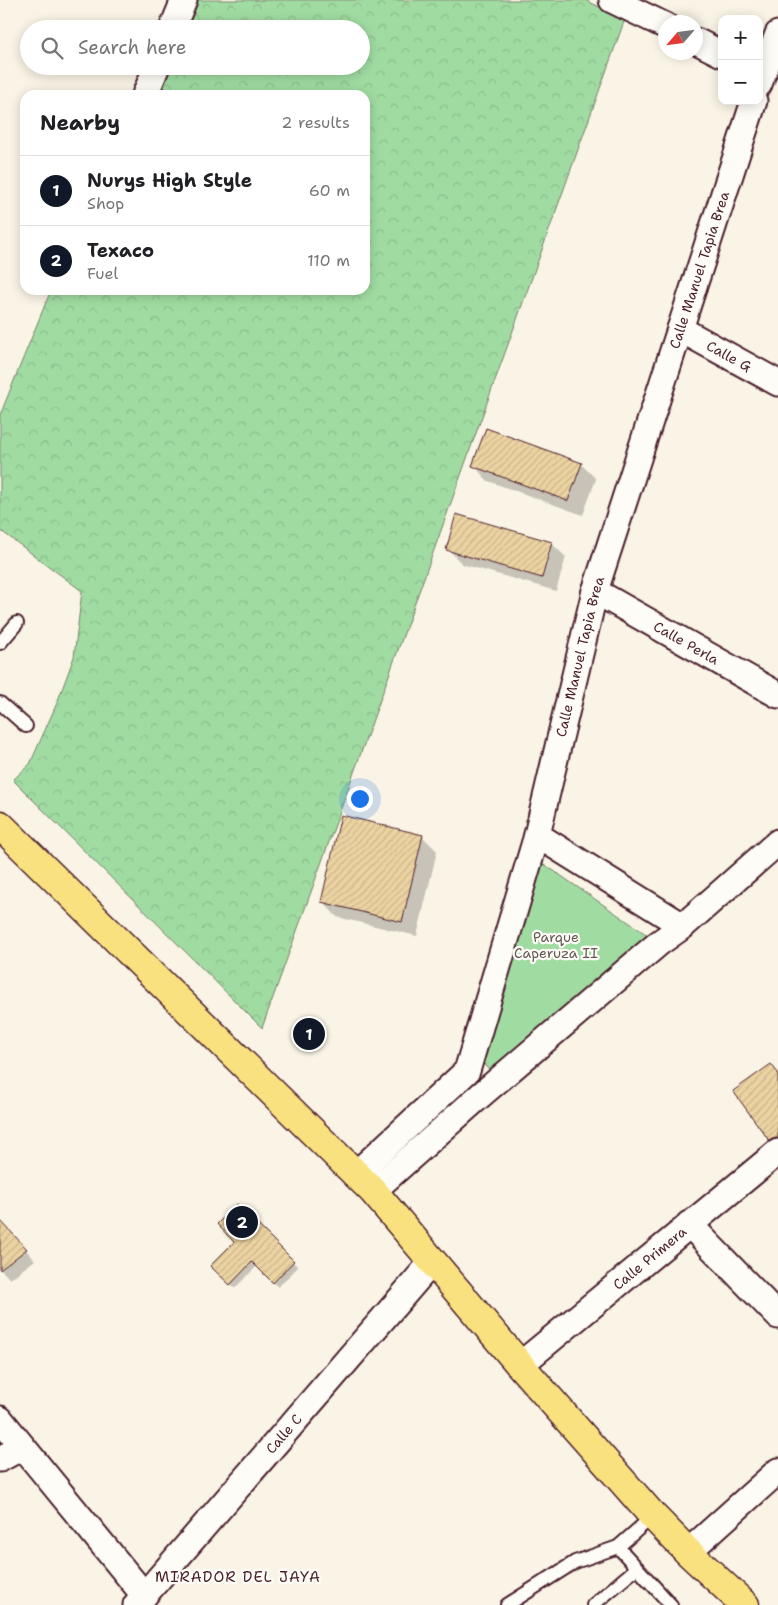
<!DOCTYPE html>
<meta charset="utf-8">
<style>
body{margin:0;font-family:"Shantell Sans",sans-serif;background:#f2f2f2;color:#202124}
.controls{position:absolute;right:15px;top:15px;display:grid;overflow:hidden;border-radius:10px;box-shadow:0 2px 12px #0003}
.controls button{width:45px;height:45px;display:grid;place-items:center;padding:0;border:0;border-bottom:1px solid #e0e0e0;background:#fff;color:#202124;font:25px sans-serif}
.compass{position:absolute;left:658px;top:15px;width:45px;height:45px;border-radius:50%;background:#fff;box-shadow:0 2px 12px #0003;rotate:242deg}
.you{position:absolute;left:359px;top:798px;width:18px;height:18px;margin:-12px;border:4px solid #fff;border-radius:50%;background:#1a73e8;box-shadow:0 0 0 8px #1a73e833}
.badge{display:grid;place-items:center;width:32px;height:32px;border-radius:50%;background:#111827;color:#fff;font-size:16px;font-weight:700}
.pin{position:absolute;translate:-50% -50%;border:2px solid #fff;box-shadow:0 1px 5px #0006}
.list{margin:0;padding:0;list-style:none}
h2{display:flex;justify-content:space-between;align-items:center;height:65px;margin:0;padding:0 20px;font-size:21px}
h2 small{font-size:16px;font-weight:400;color:#757577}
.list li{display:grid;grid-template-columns:32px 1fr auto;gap:15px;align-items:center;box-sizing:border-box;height:70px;padding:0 20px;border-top:1px solid #e0e0e0}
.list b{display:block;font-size:19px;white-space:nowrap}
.list p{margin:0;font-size:16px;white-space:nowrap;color:#757577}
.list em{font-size:16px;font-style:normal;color:#757577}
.icon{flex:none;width:28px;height:28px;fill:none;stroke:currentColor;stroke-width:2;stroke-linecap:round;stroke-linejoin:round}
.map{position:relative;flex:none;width:778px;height:1605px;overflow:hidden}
.search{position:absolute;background:#fff;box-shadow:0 2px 12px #0003;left:20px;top:20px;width:350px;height:55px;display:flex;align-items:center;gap:12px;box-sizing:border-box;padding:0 18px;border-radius:28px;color:#757577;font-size:19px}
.panel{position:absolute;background:#fff;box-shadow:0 2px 12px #0003;left:20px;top:90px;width:350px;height:205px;border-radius:15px}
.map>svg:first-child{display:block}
.forest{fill:url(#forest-crowns);stroke:#757e66}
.park{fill:#a0dca2;stroke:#757e66}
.shadow{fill:#0003}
.building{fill:url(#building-hatch);stroke:#4a1f2b}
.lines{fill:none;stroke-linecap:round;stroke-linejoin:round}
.service-casing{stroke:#4a1f2b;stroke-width:16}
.minor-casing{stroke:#4a1f2b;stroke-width:29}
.primary-casing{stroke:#4a1f2b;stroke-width:31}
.service{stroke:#fdfcf7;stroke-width:12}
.minor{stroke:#fdfcf7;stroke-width:25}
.primary{stroke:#fae180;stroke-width:28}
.labels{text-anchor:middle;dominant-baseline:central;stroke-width:4.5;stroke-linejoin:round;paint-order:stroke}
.street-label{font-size:14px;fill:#4a1f2b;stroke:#fdfcf7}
.park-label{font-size:14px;fill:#64584f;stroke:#fdfcf7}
.neighbourhood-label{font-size:15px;letter-spacing:1px;fill:#4a1f2b;stroke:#fdfcf7}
</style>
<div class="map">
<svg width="778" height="1605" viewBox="0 0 778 1605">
<defs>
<pattern id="forest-crowns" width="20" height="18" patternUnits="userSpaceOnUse" patternTransform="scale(1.25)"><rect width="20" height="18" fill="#a0dca2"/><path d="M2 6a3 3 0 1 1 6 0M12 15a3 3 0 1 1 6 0" fill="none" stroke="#8bbc8c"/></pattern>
<pattern id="building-hatch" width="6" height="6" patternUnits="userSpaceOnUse" patternTransform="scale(1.25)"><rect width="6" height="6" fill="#ecd3a2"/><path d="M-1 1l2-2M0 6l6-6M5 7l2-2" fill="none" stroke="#ccb58c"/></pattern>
</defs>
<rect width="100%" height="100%" fill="#faf4e6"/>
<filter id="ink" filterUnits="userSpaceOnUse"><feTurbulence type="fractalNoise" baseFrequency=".02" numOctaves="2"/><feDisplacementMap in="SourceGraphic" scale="10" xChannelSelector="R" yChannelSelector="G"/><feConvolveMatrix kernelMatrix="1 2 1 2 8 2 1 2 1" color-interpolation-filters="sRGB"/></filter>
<g filter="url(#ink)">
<path class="forest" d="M 197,0 L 585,0 L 625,19 L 262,1028 L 13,780 L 30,764 L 57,703 L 74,657 L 82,591 L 0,530 L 0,415 L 51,290 L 365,290 L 365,95 L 158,95 L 170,66 L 361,66 L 361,29 L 185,29 Z"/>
<path class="park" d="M 519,847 L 659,943 L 489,1070 L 469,1039 Z"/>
<g class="shadow">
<path d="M 581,464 L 596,479 L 583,515 L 488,481 L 474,466 Z"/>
<path d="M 551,543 L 566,557 L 556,591 L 462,564 L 448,549 Z"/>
<path d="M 422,836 L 437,851 L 417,936 L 337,917 L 323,902 Z"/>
<path d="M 237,1206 L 298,1267 L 278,1287 L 257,1266 L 235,1288 L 212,1266 L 236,1242 Z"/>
<path d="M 0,1221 L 35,1260 L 10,1279 L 0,1269 Z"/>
</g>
<g class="building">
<path d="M 486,428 L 582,463 L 568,501 L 472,466 Z"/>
<path d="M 456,514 L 552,542 L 542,578 L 446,550 Z"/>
<path d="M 341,815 L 423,835 L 402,922 L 321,902 Z"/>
<path d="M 771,1064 L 778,1073 L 778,1142 L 773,1146 L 733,1091 Z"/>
<path d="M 237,1204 L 294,1261 L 273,1283 L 252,1262 L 230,1285 L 210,1266 L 234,1242 L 217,1224 Z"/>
<path d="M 0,1220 L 27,1249 L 0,1270 Z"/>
</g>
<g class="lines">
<defs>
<g id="service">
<path d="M 0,643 L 17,623"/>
<path d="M 0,703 L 26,726"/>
<path d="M 618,1547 L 671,1605"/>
<path d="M 507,1605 L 575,1562 L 618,1547 L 653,1516"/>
<path d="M 593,1605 L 637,1568"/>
</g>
<g id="minor">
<path d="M 612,0 L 666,26"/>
<path d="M 172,29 L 184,0"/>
<path d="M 696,41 L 722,54"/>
<path d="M 759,84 L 778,34"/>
<path d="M 145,95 L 157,66"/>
<path id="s1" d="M 680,329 L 778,383"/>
<path id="s2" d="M 595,591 L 778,695"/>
<path d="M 537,835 L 683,926"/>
<path id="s3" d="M 356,1174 L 467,1071 L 537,835 L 595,591 L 754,101"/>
<path d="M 373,1191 L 482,1094 L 659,943 L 683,926 L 778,842"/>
<path d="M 689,1224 L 778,1316"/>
<path id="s4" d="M 520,1365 L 778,1152"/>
<path d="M 0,1419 L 144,1595"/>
<path d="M 0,1459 L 22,1447"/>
<path d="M 688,1552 L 778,1471"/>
<path id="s5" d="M 136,1605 L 432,1262"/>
</g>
<path id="primary" d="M 0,825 L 373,1191 L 520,1365 L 653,1516 L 688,1552 L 745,1605"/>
</defs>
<use href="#service" class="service-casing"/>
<use href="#minor" class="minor-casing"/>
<use href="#primary" class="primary-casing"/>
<use href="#service" class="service"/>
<use href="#minor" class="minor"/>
<use href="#primary" class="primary"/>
</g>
</g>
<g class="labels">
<g class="street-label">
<text stroke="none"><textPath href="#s3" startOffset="986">Calle Manuel Tapia Brea</textPath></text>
<text stroke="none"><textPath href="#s1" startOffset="56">Calle G</textPath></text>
<text stroke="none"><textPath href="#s2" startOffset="105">Calle Perla</textPath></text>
<text stroke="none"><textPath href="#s3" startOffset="581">Calle Manuel Tapia Brea</textPath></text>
<text stroke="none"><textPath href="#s4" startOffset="168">Calle Primera</textPath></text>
<text stroke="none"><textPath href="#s5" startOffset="226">Calle C</textPath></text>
</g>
<g class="park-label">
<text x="556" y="937">Parque<tspan x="556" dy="16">Caperuza II</tspan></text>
</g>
<g class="neighbourhood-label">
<text x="238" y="1577">MIRADOR DEL JAYA</text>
</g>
</g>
</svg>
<div class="controls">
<button>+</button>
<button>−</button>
</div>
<svg class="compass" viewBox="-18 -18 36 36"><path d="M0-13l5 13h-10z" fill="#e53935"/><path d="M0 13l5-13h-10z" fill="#757577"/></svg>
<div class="you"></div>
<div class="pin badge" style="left:309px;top:1034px">1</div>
<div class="pin badge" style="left:242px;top:1222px">2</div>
<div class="search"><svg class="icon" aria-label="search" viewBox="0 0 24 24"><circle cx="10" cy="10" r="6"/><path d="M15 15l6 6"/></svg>Search here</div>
<section class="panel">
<h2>Nearby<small>2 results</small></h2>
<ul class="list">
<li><span class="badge">1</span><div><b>Nurys High Style</b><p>Shop</p></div><em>60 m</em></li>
<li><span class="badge">2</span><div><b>Texaco</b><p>Fuel</p></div><em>110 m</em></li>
</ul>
</section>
</div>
